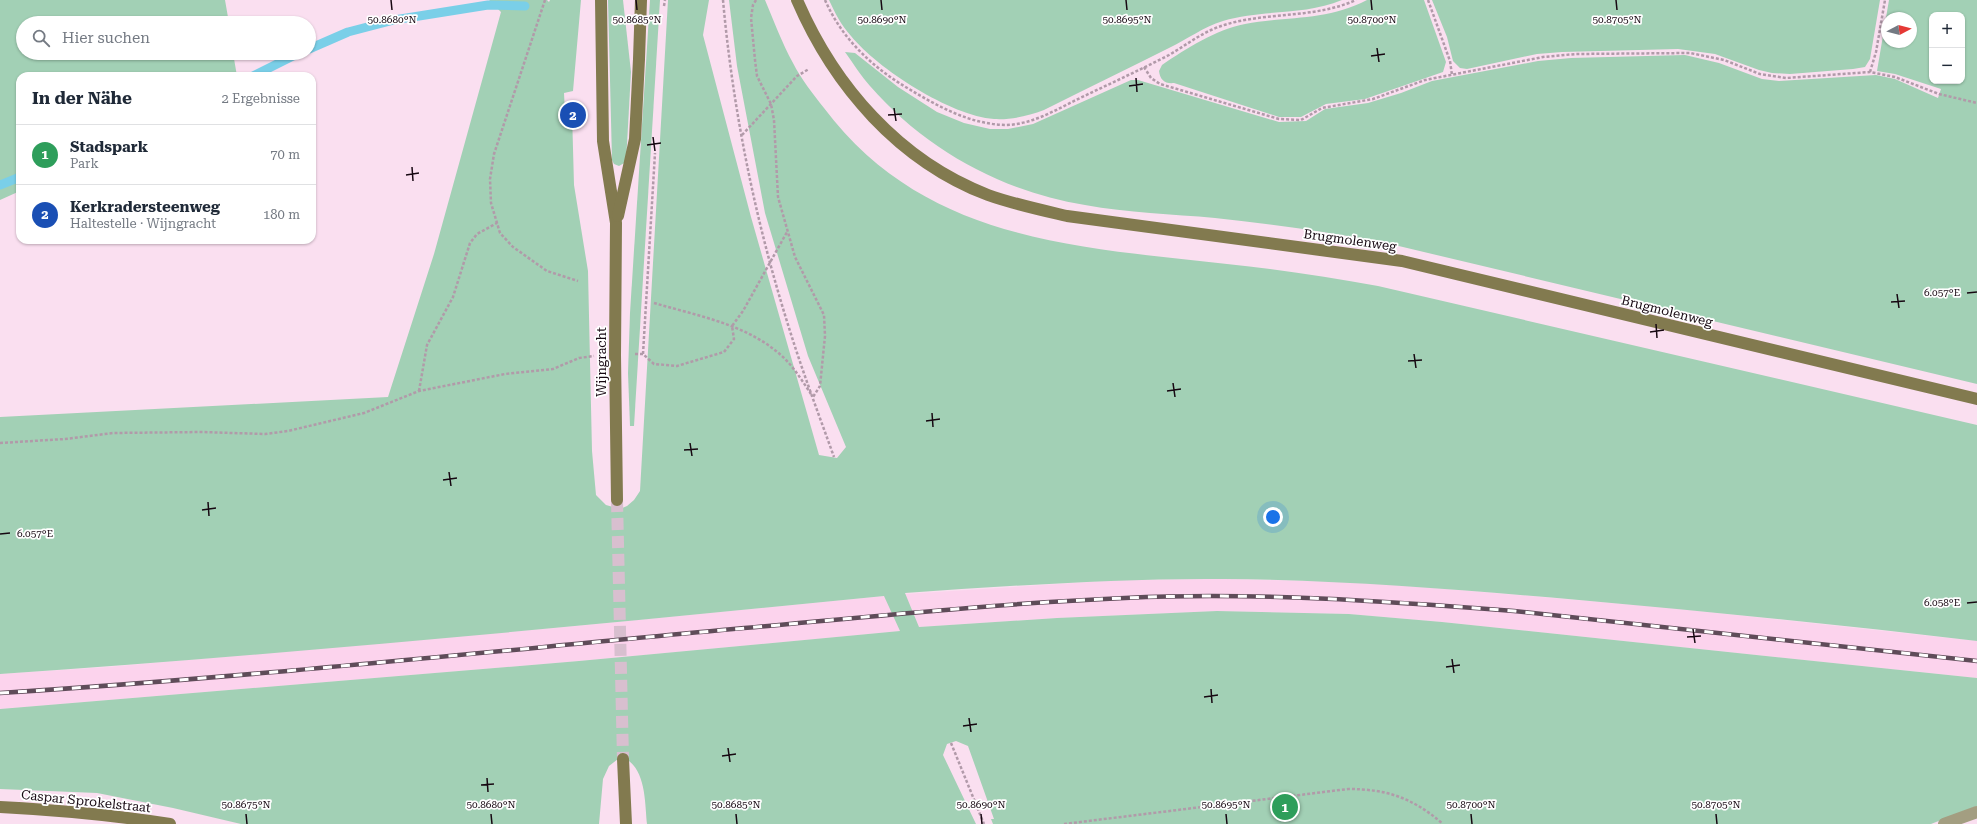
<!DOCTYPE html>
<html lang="de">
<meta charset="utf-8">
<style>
body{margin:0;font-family:"Roboto Serif",serif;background:#f6f6f7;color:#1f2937}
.controls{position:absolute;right:12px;top:12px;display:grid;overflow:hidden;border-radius:8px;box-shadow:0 1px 3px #0004}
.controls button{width:36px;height:36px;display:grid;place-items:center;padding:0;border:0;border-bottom:1px solid #e0e1e3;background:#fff;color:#1f2937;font:20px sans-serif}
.compass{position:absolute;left:1881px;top:12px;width:36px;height:36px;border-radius:50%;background:#fff;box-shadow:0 1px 3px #0004;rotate:83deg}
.you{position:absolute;left:1273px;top:517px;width:14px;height:14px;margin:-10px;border:3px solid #fff;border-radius:50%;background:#1a73e8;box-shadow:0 0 0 6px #1a73e833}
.badge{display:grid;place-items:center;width:26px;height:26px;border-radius:50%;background:#32664b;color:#fff;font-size:13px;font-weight:700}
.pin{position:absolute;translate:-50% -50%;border:2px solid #fff;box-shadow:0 1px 4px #0006}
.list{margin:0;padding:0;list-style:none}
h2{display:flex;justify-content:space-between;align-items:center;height:52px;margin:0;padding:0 16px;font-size:17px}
h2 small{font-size:13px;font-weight:400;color:#747a83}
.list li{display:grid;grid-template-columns:26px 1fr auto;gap:12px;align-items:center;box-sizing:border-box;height:60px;padding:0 16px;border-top:1px solid #e0e1e3}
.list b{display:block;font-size:15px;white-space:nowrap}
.list p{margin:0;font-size:13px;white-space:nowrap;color:#747a83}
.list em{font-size:13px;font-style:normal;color:#747a83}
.icon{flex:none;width:22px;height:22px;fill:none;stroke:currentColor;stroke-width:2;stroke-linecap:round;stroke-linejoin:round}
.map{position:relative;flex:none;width:1977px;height:824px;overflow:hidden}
.search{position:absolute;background:#fff;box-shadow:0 1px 3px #0004;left:16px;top:16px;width:300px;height:44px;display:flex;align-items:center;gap:10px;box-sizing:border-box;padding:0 14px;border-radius:22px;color:#747a83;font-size:15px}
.panel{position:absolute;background:#fff;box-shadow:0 1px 3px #0004;left:16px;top:72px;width:300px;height:172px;border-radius:12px}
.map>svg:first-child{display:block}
.built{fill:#fcd3ed}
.green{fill:#a2d0b5;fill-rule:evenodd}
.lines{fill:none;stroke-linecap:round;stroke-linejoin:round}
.stream{stroke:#7acfe8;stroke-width:9}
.secondary-tunnel{stroke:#d8bfcf;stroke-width:12;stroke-dasharray:12 6;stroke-linecap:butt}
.path{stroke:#b19aa9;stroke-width:2.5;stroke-dasharray:3 2;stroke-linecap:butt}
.street{stroke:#a39e81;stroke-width:12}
.secondary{stroke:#827a4f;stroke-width:12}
.rail-casing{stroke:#5f4c59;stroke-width:4.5}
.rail{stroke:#fff;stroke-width:3;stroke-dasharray:9;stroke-linecap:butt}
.ticks{fill:none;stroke:#170812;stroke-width:1.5}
.labels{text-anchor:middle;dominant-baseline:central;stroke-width:3.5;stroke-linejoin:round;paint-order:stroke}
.street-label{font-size:13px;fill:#170812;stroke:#fff}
.ticks-label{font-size:10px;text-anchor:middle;fill:#170812;stroke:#fff;stroke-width:3.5;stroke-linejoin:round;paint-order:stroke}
</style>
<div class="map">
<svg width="1977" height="824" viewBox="0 0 1977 824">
<rect width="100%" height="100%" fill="#fadff0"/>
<g class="built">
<path d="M 1224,579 L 1351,582 L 1447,589 L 1670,608 L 1977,641 L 1977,678 L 1442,622 L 1349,614 L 1217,611 L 1057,618 L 919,627 L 905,594 L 1121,580 Z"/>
<path d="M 885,596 L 901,631 L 579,661 L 0,709 L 0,674 L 108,667 L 576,626 Z"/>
</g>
<g class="green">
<path d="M 0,0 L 225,0 L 229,23 L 23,23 L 23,53 L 233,53 L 237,76 L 20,76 L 20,191 L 0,200 Z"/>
<path d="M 489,0 L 547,0 L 549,2 L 550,0 L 581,0 L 573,91 L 564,93 L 565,112 L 572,112 L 574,185 L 588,271 L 592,451 L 596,495 L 606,505 L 620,509 L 627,506 L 634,500 L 640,491 L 668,0 L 709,0 L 703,35 L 751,217 L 819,455 L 837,458 L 846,447 L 808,356 L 765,213 L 737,66 L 729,0 L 765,0 C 774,21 782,43 793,63 C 801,79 813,94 824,108 C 924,241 1075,247 1227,264 C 1277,269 1327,277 1378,286 L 1977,425 L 1977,641 C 1845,625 1712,612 1579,600 C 1461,590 1343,580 1224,579 C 1117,578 1011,586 905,593 L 919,627 L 1057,618 L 1217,611 L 1349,614 L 1442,622 L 1977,678 L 1977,806 L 1931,824 L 993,824 L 991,819 L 994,819 L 968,746 L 956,741 L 947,744 L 943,755 L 976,824 L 647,824 C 645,805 646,774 629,761 L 618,759 L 609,766 L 603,779 L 599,824 L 241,824 L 173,808 L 97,793 L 0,789 L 0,709 L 579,661 L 900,631 L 884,596 C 590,625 295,654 0,674 L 0,417 L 388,397 L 434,254 L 501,12 Z"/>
<path d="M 608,0 L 623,0 L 631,72 L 626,162 L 619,166 L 614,164 L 612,160 Z"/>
<path d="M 650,0 L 660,0 L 634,426 L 630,426 L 628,373 L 630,313 Z"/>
<path d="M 829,0 L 1342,0 C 1304,16 1262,9 1223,21 C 1203,27 1188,39 1169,48 C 1128,69 1085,89 1044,110 C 1028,116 1011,120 994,119 C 951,116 878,69 851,36 C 841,25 835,13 829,0 Z"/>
<path d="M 1367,0 L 1424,0 L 1446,62 L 1443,72 L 1365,99 L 1326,104 L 1301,117 L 1279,117 L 1174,83 C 1165,84 1160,80 1159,71 L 1162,65 C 1187,48 1215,30 1245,24 C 1288,16 1327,21 1367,0 Z"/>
<path d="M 1432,0 L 1880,0 L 1870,59 L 1865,67 L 1853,69 L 1790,74 L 1772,73 L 1759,70 L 1715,54 L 1678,49 L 1562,52 L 1537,54 L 1467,69 L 1460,68 L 1453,61 L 1447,37 Z"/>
<path d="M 1889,0 L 1977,0 L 1977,384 L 1382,242 C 1326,232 1271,224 1215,218 C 1172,214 1128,213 1085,205 C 1001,191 926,150 870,86 C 861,76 853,63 845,52 L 855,53 L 898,87 L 937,112 L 964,123 L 990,129 L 1008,129 L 1033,124 L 1131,80 L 1138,80 L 1279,122 L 1306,121 L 1325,109 L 1368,103 L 1401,93 L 1432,81 L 1538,61 L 1571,58 L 1685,55 L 1719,63 L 1762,79 L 1779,81 L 1876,75 L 1895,79 L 1938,98 L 1941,89 L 1895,74 L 1877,71 ZM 1932,15 L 1962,15 L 1962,81 L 1932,81 ZM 1887,18 L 1911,18 L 1911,42 L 1887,42 Z"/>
</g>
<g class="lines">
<g class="stream">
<path d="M 309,49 L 348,32 L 394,20 L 488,5 L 525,6"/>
<path d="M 253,76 L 299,53"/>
<path d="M 0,185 L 20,177"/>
</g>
<path class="secondary-tunnel" d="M 617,500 L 623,759"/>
<g class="path">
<path d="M 545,0 L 494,154 L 490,179 L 491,203 L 500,233 L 513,247 L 547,271 L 578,281"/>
<path d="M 723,0 C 733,112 756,224 790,331 C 803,373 819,415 834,457"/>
<path d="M 756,0 L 753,5 L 751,18 L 755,60 L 757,76 L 771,104 L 774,120 L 778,197 L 795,257 L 824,315 L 825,336 L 820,386 L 813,397"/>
<path d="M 825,0 C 842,39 873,68 909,89 C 939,107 970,124 1005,125 C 1030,125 1054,111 1076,100 C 1107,85 1138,71 1169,55 C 1183,47 1196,37 1211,30 C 1255,10 1309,21 1356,0"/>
<path d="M 1428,0 L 1450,61 L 1452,75"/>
<path d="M 664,6 L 665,0"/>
<path d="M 1144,67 L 1151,78 L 1160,84 L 1279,119 L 1301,120 L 1322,108 L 1373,99 L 1425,80 L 1543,57 L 1576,54 L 1690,53 L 1724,60 L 1760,74 L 1786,78 L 1870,72 L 1895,77 L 1939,94 L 1977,103"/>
<path d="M 1870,72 L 1876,52 L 1885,0"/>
<path d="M 742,135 L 797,76 L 809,69"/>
<path d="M 654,303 C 698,316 751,325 785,359 C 795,369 803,382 811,394"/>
<path d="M 635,354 L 643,354 L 654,364 L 677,366 L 724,352 L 734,339 L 732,326 L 743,311 L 787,232"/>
<path d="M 643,354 L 655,153"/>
<path d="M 419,391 L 427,345 L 453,297 L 470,243 L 477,234 L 497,223"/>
<path d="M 0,443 L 65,439 L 113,433 L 201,432 L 265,434 L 288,431 L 364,413 L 419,391 L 505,374 L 553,369 L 579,358 L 594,356"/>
<path d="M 951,743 L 984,824"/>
<path d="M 1064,824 L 1348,789 C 1387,789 1413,798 1443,824"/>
</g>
<path class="street" d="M 1944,824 L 1977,812"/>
<g class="secondary">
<path d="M 601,0 L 603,141 L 616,223 L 615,355 L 617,500"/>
<path d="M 797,0 C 834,86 899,161 988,195 C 1013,204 1041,210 1067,216 L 1402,261 L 1977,399"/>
<path d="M 618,216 L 635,139 L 639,59 L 641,0"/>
<path d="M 623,759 L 626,824"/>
<path d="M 0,807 C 57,810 113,815 170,824"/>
</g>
<defs>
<path id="rail" d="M 0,693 C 256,677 512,649 768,626 C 887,615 1006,603 1125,598 C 1255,592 1385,601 1514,611 L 1977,661"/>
</defs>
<use href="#rail" class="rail-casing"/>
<use href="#rail" class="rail"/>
</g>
<path class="ticks" d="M 391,0 L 392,10M 636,0 L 637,10M 881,0 L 882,10M 1126,0 L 1127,10M 1371,0 L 1372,10M 1616,0 L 1617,10M 1377,48 L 1379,62M 1371,56 L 1385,54M 1136,78 L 1137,92M 1129,86 L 1143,84M 894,108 L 896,121M 888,115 L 902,114M 653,137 L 655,151M 647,145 L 661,143M 412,167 L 413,181M 406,175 L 419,173M 1967,293 L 1977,292M 1897,294 L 1899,308M 1891,302 L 1905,301M 1656,324 L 1657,338M 1650,332 L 1664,330M 1414,354 L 1416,368M 1408,361 L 1422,360M 1173,383 L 1175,397M 1167,391 L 1181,389M 932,413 L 933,427M 926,421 L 940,419M 690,443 L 692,456M 684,450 L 698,449M 449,472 L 451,486M 443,480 L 457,478M 208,502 L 209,516M 202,510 L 216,508M 0,534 L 10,533M 1967,603 L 1977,602M 1693,629 L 1695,643M 1687,637 L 1701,636M 1452,659 L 1454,673M 1446,667 L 1460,665M 1211,689 L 1212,703M 1204,697 L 1218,695M 969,718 L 971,732M 963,726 L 977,724M 728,748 L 730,762M 722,756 L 736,754M 487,778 L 488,792M 481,785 L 494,784M 246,814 L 247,824M 491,814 L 492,824M 736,814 L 737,824M 981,814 L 982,824M 1226,814 L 1227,824M 1471,814 L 1472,824M 1716,814 L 1717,824"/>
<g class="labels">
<g class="street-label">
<text transform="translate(1350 240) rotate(8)">Brugmolenweg</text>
<text transform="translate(1667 311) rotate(14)">Brugmolenweg</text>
<text transform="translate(601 362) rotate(-90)">Wijngracht</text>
<text transform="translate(86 801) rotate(6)">Caspar Sprokelstraat</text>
</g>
</g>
<g class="ticks-label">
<text x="392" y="23">50.8680°N</text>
<text x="637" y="23">50.8685°N</text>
<text x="882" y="23">50.8690°N</text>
<text x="1127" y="23">50.8695°N</text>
<text x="1372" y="23">50.8700°N</text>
<text x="1617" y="23">50.8705°N</text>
<text x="1942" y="296">6.057°E</text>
<text x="35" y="537">6.057°E</text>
<text x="1942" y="606">6.058°E</text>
<text x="246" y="808">50.8675°N</text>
<text x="491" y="808">50.8680°N</text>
<text x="736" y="808">50.8685°N</text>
<text x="981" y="808">50.8690°N</text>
<text x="1226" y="808">50.8695°N</text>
<text x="1471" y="808">50.8700°N</text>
<text x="1716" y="808">50.8705°N</text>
</g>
</svg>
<div class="controls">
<button>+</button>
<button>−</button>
</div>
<svg class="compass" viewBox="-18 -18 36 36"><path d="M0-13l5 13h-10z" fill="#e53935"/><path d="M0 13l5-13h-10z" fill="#747a83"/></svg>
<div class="you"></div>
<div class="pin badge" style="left:1285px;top:807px;background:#2e9e5b">1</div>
<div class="pin badge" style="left:573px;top:115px;background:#1a4fb4">2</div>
<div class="search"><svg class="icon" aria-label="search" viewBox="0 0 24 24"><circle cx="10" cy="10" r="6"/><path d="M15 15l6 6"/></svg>Hier suchen</div>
<section class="panel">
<h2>In der Nähe<small>2 Ergebnisse</small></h2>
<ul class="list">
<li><span class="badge" style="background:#2e9e5b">1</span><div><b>Stadspark</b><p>Park</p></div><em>70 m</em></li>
<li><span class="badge" style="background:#1a4fb4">2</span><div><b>Kerkradersteenweg</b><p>Haltestelle · Wijngracht</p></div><em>180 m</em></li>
</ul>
</section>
</div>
